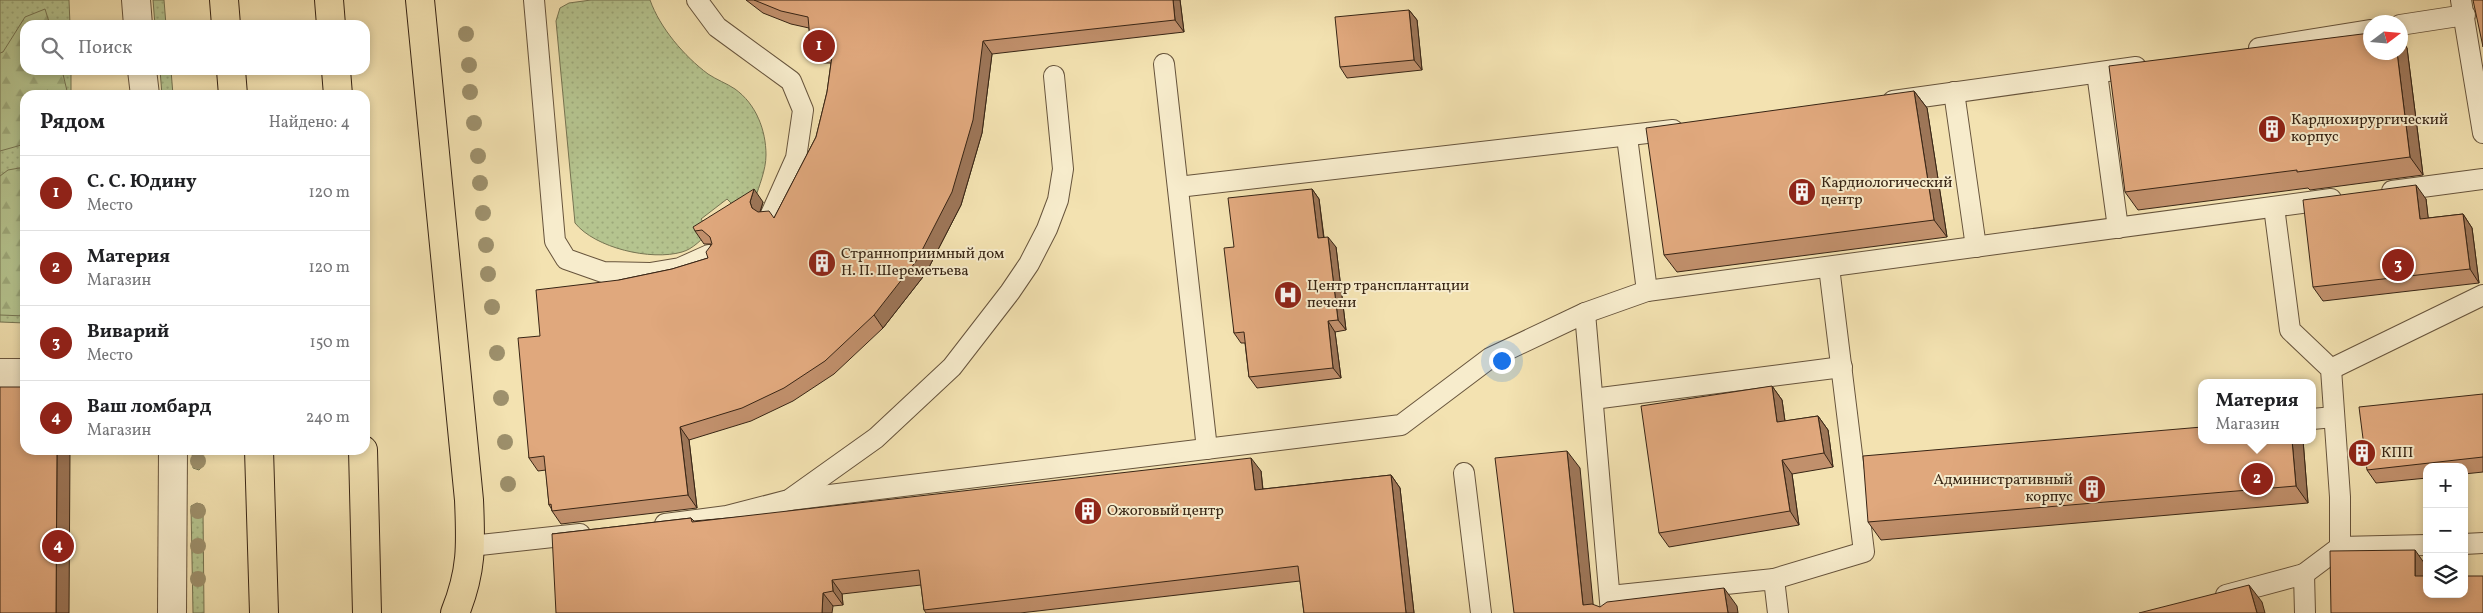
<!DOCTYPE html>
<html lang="ru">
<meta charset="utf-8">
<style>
body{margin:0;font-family:Vollkorn,serif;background:#f2f2f2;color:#202124}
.controls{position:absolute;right:15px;bottom:15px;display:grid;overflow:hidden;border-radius:10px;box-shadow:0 2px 8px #0003}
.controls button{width:45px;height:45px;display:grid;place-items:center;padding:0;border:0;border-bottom:1px solid #e0e0e0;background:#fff;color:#202124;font:25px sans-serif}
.compass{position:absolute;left:2363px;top:15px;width:45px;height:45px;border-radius:50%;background:#fff;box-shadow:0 2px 8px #0003;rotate:74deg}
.you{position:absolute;left:1501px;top:360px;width:18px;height:18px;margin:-12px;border:4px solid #fff;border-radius:50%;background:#1a73e8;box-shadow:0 0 0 8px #1a73e833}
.badge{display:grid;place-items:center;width:32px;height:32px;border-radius:50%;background:#8f2418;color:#fff;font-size:16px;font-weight:700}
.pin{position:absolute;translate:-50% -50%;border:2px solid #fff;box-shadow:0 1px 5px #0006}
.popup{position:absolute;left:2198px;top:379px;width:118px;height:65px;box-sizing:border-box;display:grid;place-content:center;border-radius:10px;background:#fff;filter:drop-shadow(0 1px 4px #0005);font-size:16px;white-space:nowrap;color:#757577}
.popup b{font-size:19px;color:#202124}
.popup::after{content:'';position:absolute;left:50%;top:100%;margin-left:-10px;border:10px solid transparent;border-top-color:#fff}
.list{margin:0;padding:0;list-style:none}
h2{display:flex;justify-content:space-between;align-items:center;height:65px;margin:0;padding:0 20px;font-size:21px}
h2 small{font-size:16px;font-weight:400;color:#757577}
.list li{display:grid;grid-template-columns:32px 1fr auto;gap:15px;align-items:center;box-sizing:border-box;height:75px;padding:0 20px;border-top:1px solid #e0e0e0}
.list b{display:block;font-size:19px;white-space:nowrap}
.list p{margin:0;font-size:16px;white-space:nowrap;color:#757577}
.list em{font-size:16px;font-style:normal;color:#757577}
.icon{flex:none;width:28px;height:28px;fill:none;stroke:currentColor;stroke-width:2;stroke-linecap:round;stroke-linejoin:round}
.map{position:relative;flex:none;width:2483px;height:613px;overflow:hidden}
.search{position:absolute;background:#fff;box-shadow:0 2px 8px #0003;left:20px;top:20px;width:350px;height:55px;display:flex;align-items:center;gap:12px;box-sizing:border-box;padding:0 18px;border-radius:15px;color:#757577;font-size:19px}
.panel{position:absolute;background:#fff;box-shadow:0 2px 8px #0003;left:20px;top:90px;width:350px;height:365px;border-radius:15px}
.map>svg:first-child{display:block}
.grass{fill:url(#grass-dots);stroke:#767452}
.forest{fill:url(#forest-firs);stroke:#767452}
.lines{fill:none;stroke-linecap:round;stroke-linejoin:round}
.service-casing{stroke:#67543c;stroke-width:22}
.minor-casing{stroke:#67543c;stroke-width:30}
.tertiary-casing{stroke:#67543c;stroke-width:30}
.primary-casing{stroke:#382515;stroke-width:30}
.service{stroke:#f7eccc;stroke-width:20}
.minor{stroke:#f7eccc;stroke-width:28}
.tertiary{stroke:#f7eccc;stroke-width:28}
.primary{stroke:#f3e2b1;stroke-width:28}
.tree{fill:#9d906c}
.wall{fill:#c1906c;stroke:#382515}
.shaded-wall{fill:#9d7658;stroke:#382515}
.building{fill:#e0a87d;stroke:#382515}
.labels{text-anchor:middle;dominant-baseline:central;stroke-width:4;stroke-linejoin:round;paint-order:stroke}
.poi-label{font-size:15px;fill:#382515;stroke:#f7eccc;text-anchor:start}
</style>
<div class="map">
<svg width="2483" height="613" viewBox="0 0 2483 613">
<defs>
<pattern id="grass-dots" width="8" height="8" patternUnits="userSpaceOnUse" patternTransform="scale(1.25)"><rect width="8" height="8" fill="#b5c48f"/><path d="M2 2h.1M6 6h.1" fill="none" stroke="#9ca87a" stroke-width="1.8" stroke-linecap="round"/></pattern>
<pattern id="forest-firs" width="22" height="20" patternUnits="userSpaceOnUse" patternTransform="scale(1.25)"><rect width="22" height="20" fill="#b5c48f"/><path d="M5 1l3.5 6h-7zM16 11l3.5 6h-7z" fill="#9ca87a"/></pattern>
</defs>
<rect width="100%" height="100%" fill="#f3e2b1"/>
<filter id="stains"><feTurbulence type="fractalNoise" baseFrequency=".004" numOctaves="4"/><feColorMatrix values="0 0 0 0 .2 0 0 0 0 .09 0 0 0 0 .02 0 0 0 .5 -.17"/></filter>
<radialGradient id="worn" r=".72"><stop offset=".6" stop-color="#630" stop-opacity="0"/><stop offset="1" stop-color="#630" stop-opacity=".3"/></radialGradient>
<g class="grass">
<path d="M 0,0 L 69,0 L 70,25 L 25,25 L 25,70 L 71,70 L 71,95 L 25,95 L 25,323 L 0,322 Z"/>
<path d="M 153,0 L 164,0 L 166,25 L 155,25 Z"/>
<path d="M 591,0 L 650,0 C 660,28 684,56 708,74 C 717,80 726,83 735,89 C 756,104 766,130 766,155 C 766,170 759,186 755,199 L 738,210 L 727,199 L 701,219 L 710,231 C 702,239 693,249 682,252 C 651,261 595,248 575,223 L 556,21 L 560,8 L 569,3 Z"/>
<path d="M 160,70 L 171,70 L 173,95 L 162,95 Z"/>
<path d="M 192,450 L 202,450 L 203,465 L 199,470 L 193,468 Z"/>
<path d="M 197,503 L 203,505 L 203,509 L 204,613 L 193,613 L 191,506 Z"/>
</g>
<g class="forest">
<path d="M 45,9 L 50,25 L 25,25 L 25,70 L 62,70 L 68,95 L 25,95 L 25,144 L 0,151 L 0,53 L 3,52 L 25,17 Z"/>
<path d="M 25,167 L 25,316 L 0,315 L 0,176 L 8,170 Z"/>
</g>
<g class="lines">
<defs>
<g id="service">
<path d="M 534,0 L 555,241 L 566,259 L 603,272 L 650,273 L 680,268 L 709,255"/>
<path d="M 697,0 L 717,27 L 791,81 L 803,110 L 796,158 L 771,214"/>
<path d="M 2461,0 L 2483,133"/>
<path d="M 2400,25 L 2465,15"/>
<path d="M 2259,48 L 2370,30"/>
<path d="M 1164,64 L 1207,449"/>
<path d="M 2097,73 L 2118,228"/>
<path d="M 1954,92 L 1976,247"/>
<path d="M 1893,101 L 2136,67"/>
<path d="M 1627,137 L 1647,291"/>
<path d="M 1178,187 L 1673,130"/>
<path d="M 2392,191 L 2483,179"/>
<path d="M 2274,207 L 2290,330 L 2331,369 L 2340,497 L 2340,547"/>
<path d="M 1585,313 L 1647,291 L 2331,199"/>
<path d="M 2331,369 L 2483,295"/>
<path d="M 1593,399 L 1842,367"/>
<path d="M 2312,419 L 2334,417"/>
<path d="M 1464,473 L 1481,613"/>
<path d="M 789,500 L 1401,425 L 1490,358 L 1585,313 L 1611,613"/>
<path d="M 665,524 L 727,516 L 789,500 L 876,438 L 952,367 L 1010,292 L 1029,264 L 1047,229 L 1058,200 L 1063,169 L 1054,76"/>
<path d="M 2464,544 L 2483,543"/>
<path d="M 471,546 L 580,534"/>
<path d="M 2304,574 L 2340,547 L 2427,545"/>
<path d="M 1774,579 L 1864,552 L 1829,267"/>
<path d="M 2226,595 L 2304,574 L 2305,613"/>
<path d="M 1610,596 L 1774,579 L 1778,613"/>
</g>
<path id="minor" d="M 0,373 L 25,373"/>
<g id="tertiary">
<path d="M 136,0 L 138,25"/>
<path d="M 142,70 L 145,95"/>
<path d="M 172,613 L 173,450"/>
</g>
<g id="primary">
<path d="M 224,0 L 226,25"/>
<path d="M 329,0 L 331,25"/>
<path d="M 420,0 L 469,500 C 471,545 472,571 455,613"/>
<path d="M 231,70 L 233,95"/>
<path d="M 336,70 L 338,95"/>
<path d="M 259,450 L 264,613"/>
<path d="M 363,450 L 367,613"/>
</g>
</defs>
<use href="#service" class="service-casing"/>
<use href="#minor" class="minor-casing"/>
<use href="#tertiary" class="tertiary-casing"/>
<use href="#primary" class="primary-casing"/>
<use href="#service" class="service"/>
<use href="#minor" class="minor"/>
<use href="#tertiary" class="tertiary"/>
<use href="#primary" class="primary"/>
</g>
<g class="tree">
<circle cx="466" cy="34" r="8"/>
<circle cx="469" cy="65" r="8"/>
<circle cx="470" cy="92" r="8"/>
<circle cx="474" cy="123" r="8"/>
<circle cx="478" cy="156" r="8"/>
<circle cx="480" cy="183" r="8"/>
<circle cx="483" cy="213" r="8"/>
<circle cx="486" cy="245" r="8"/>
<circle cx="488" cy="274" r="8"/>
<circle cx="492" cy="307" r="8"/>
<circle cx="497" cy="353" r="8"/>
<circle cx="501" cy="398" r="8"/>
<circle cx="505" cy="442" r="8"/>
<circle cx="198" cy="461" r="8"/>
<circle cx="508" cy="484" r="8"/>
<circle cx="198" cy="511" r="8"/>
<circle cx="198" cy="546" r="8"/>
<circle cx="198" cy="579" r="8"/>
</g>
<g class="wall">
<path d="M 746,0 L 1180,0 L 1184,32 L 992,54 L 982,133 L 961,205 L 926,273 L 883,328 L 834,374 L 793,401 L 751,421 L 689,440 L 697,508 L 561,524 L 552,511 L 551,508 L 549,505 L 546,470 L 538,471 L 529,458 L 540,336 L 619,280 L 672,269 L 708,258 L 711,244 L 704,244 L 695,231 L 763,202 L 760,212 L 774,218 L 816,137 L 827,92 L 831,63 L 820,63 L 811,50 L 809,28 L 791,24 L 763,13 Z"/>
<path d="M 1409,10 L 1417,20 L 1422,70 L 1347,78 L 1340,67 Z"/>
<path d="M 2400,38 L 2407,48 L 2423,175 L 2310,190 L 2308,188 L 2138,210 L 2125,192 L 2400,52 Z"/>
<path d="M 1914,91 L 1927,108 L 1947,237 L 1677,272 L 1664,255 Z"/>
<path d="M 1312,189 L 1319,199 L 1324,237 L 1336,247 L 1346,330 L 1335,332 L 1341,378 L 1257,388 L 1249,377 L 1245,343 L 1241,343 L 1234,333 L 1234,247 Z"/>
<path d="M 2426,199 L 2428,218 L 2463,214 L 2472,228 L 2479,283 L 2323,301 L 2313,287 Z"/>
<path d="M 1772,386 L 1782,400 L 1785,421 L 1818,416 L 1828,430 L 1833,467 L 1792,474 L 1799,525 L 1669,547 L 1659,533 Z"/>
<path d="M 2483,394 L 2483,472 L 2464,474 L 2464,467 L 2427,467 L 2427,478 L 2376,483 L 2367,470 Z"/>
<path d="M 2202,440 L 2303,440 L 2308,503 L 1881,540 L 1868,522 Z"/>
<path d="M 1261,471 L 1263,489 L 1391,475 L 1400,488 L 1414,613 L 1304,613 L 1300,581 L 1020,613 L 926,613 L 924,610 L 921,585 L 842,594 L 843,605 L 833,606 L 552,534 L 691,518 L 694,521 Z"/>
</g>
<g class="shaded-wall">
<path d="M 1173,0 L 1180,0 L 1184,32 L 1175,20 Z"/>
<path d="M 1409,10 L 1417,20 L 1422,70 L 1414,60 Z"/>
<path d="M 2400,38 L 2407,48 L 2423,175 L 2410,157 L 2397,52 L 2400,52 Z"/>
<path d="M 983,41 L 992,54 L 982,133 L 961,205 L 926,273 L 883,328 L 874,315 Z"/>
<path d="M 1914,91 L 1927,108 L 1947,237 L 1934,220 Z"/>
<path d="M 2416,185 L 2426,199 L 2430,233 L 2420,219 Z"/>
<path d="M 754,189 L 763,202 L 759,215 L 752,208 L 750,202 Z"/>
<path d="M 1312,189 L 1319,199 L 1325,249 L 1318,238 Z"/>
<path d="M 2463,214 L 2472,228 L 2479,283 L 2470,269 Z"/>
<path d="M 1328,237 L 1336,247 L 1346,330 L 1338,320 Z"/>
<path d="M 1328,321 L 1335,332 L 1341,378 L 1333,368 Z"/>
<path d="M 1772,386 L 1782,400 L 1787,436 L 1777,422 Z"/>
<path d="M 1818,416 L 1828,430 L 1833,467 L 1824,453 Z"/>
<path d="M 680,427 L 689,440 L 697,508 L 688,495 Z"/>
<path d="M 2292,440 L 2303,440 L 2308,503 L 2296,486 Z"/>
<path d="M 57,450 L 70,450 L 69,613 L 56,613 Z"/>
<path d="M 1567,451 L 1580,468 L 1594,613 L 1583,605 Z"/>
<path d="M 1251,458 L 1261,471 L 1264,503 L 1255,490 Z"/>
<path d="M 1782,460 L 1792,474 L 1799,525 L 1790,511 Z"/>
<path d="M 1391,475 L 1400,488 L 1414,613 L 1406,613 Z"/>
<path d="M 2415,550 L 2427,567 L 2427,593 L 2415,576 Z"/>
<path d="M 832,580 L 842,594 L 843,605 L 833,591 Z"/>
<path d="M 2249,585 L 2262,602 L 2265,613 L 2257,613 Z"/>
<path d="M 1724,588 L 1737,606 L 1738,613 L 1728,613 Z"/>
<path d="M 823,593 L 833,606 L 832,613 L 822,613 Z"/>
</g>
<g class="building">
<path d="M 754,0 L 1173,0 L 1175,20 L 983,41 L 973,120 L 952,192 L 917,260 L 874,315 L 825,361 L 784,388 L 742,408 L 680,427 L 688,495 L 552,511 L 551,504 L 549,505 L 544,456 L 529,458 L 518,338 L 540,336 L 536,290 L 619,280 L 672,269 L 708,258 L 706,252 L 712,244 L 710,237 L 702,230 L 695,231 L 693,227 L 754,189 L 750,202 L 752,208 L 758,212 L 769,211 L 774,218 L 816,137 L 827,92 L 833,49 L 811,50 L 808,17 L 781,11 Z"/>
<path d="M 2473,0 L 2483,0 L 2483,47 L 2482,42 Z"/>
<path d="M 1409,10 L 1414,60 L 1340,67 L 1335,17 Z"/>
<path d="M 2370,33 L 2370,52 L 2397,52 L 2410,157 L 2297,172 L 2297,170 L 2125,192 L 2109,66 Z"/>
<path d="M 1914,91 L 1934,220 L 1664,255 L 1646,128 Z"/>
<path d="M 2416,185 L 2420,219 L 2463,214 L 2470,269 L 2313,287 L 2303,200 Z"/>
<path d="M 1312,189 L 1318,238 L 1328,237 L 1338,320 L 1328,321 L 1333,368 L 1249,377 L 1244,332 L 1234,333 L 1224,248 L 1234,247 L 1228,198 Z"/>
<path d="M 1772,386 L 1777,422 L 1818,416 L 1824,453 L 1782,460 L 1790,511 L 1659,533 L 1641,406 Z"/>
<path d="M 0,387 L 25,387 L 25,450 L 57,450 L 56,613 L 0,613 Z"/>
<path d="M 2483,394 L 2483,457 L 2367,470 L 2359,407 Z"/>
<path d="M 2202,427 L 2202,440 L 2292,440 L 2296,486 L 1868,522 L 1863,456 Z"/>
<path d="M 1567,451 L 1583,605 L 1592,604 L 1600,607 L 1607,602 L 1724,588 L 1728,613 L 1514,613 L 1495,458 Z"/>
<path d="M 1251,458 L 1255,490 L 1391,475 L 1406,613 L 1304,613 L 1298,566 L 924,610 L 919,570 L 832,580 L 833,591 L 823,593 L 822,613 L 556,613 L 552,534 L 691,518 L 692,522 Z"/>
<path d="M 2415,550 L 2415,576 L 2427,576 L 2427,594 L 2464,594 L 2464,576 L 2483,576 L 2483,613 L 2331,613 L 2330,551 Z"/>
<path d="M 2249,585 L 2257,613 L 2139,613 Z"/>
</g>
<defs>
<symbol id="building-disc" viewBox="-11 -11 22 22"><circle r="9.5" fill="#8f2418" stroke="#f7eccc"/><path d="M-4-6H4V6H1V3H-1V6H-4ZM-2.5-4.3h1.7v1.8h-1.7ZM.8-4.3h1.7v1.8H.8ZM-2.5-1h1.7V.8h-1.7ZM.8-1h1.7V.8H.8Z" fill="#fff"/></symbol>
<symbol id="hospital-disc" viewBox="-11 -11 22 22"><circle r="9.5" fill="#8f2418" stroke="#f7eccc"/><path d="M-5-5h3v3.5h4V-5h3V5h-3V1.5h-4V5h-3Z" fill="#fff"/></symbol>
</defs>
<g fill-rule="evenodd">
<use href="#building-disc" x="2256" y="113" width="32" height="32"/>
<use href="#building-disc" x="1786" y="176" width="32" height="32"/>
<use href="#building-disc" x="806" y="247" width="32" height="32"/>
<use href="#hospital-disc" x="1272" y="279" width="32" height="32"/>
<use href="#building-disc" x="2346" y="437" width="32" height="32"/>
<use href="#building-disc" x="2076" y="473" width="32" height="32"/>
<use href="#building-disc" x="1072" y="495" width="32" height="32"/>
</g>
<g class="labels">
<g class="poi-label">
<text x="2291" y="120">Кардиохирургический<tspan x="2291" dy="17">корпус</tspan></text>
<text x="1821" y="183">Кардиологический<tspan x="1821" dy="17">центр</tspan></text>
<text x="841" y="254">Странноприимный дом<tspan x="841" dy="17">Н. П. Шереметьева</tspan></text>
<text x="1307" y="286">Центр трансплантации<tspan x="1307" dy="17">печени</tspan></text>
<text x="2381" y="453">КПП</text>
<text x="2073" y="480" text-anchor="end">Административный<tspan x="2073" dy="17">корпус</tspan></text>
<text x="1107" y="511">Ожоговый центр</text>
</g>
</g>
<rect width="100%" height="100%" filter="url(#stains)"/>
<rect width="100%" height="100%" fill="url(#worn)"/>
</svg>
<div class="controls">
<button>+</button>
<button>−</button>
<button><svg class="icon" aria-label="layers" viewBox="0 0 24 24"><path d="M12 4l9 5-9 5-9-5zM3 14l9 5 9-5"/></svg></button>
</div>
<svg class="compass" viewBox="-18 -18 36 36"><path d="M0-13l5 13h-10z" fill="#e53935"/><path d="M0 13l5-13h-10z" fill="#757577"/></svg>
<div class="you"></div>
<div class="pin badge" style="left:819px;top:46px">1</div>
<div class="pin badge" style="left:2257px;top:479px">2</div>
<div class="popup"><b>Материя</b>Магазин</div>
<div class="pin badge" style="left:2398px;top:265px">3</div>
<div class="pin badge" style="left:58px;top:546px">4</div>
<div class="search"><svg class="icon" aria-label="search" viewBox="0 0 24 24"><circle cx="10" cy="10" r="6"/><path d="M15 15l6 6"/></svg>Поиск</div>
<section class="panel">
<h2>Рядом<small>Найдено: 4</small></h2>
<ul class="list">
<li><span class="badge">1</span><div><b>С. С. Юдину</b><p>Место</p></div><em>120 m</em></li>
<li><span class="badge">2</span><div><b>Материя</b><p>Магазин</p></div><em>120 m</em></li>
<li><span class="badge">3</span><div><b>Виварий</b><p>Место</p></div><em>150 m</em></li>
<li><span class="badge">4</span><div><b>Ваш ломбард</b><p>Магазин</p></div><em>240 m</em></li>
</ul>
</section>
</div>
